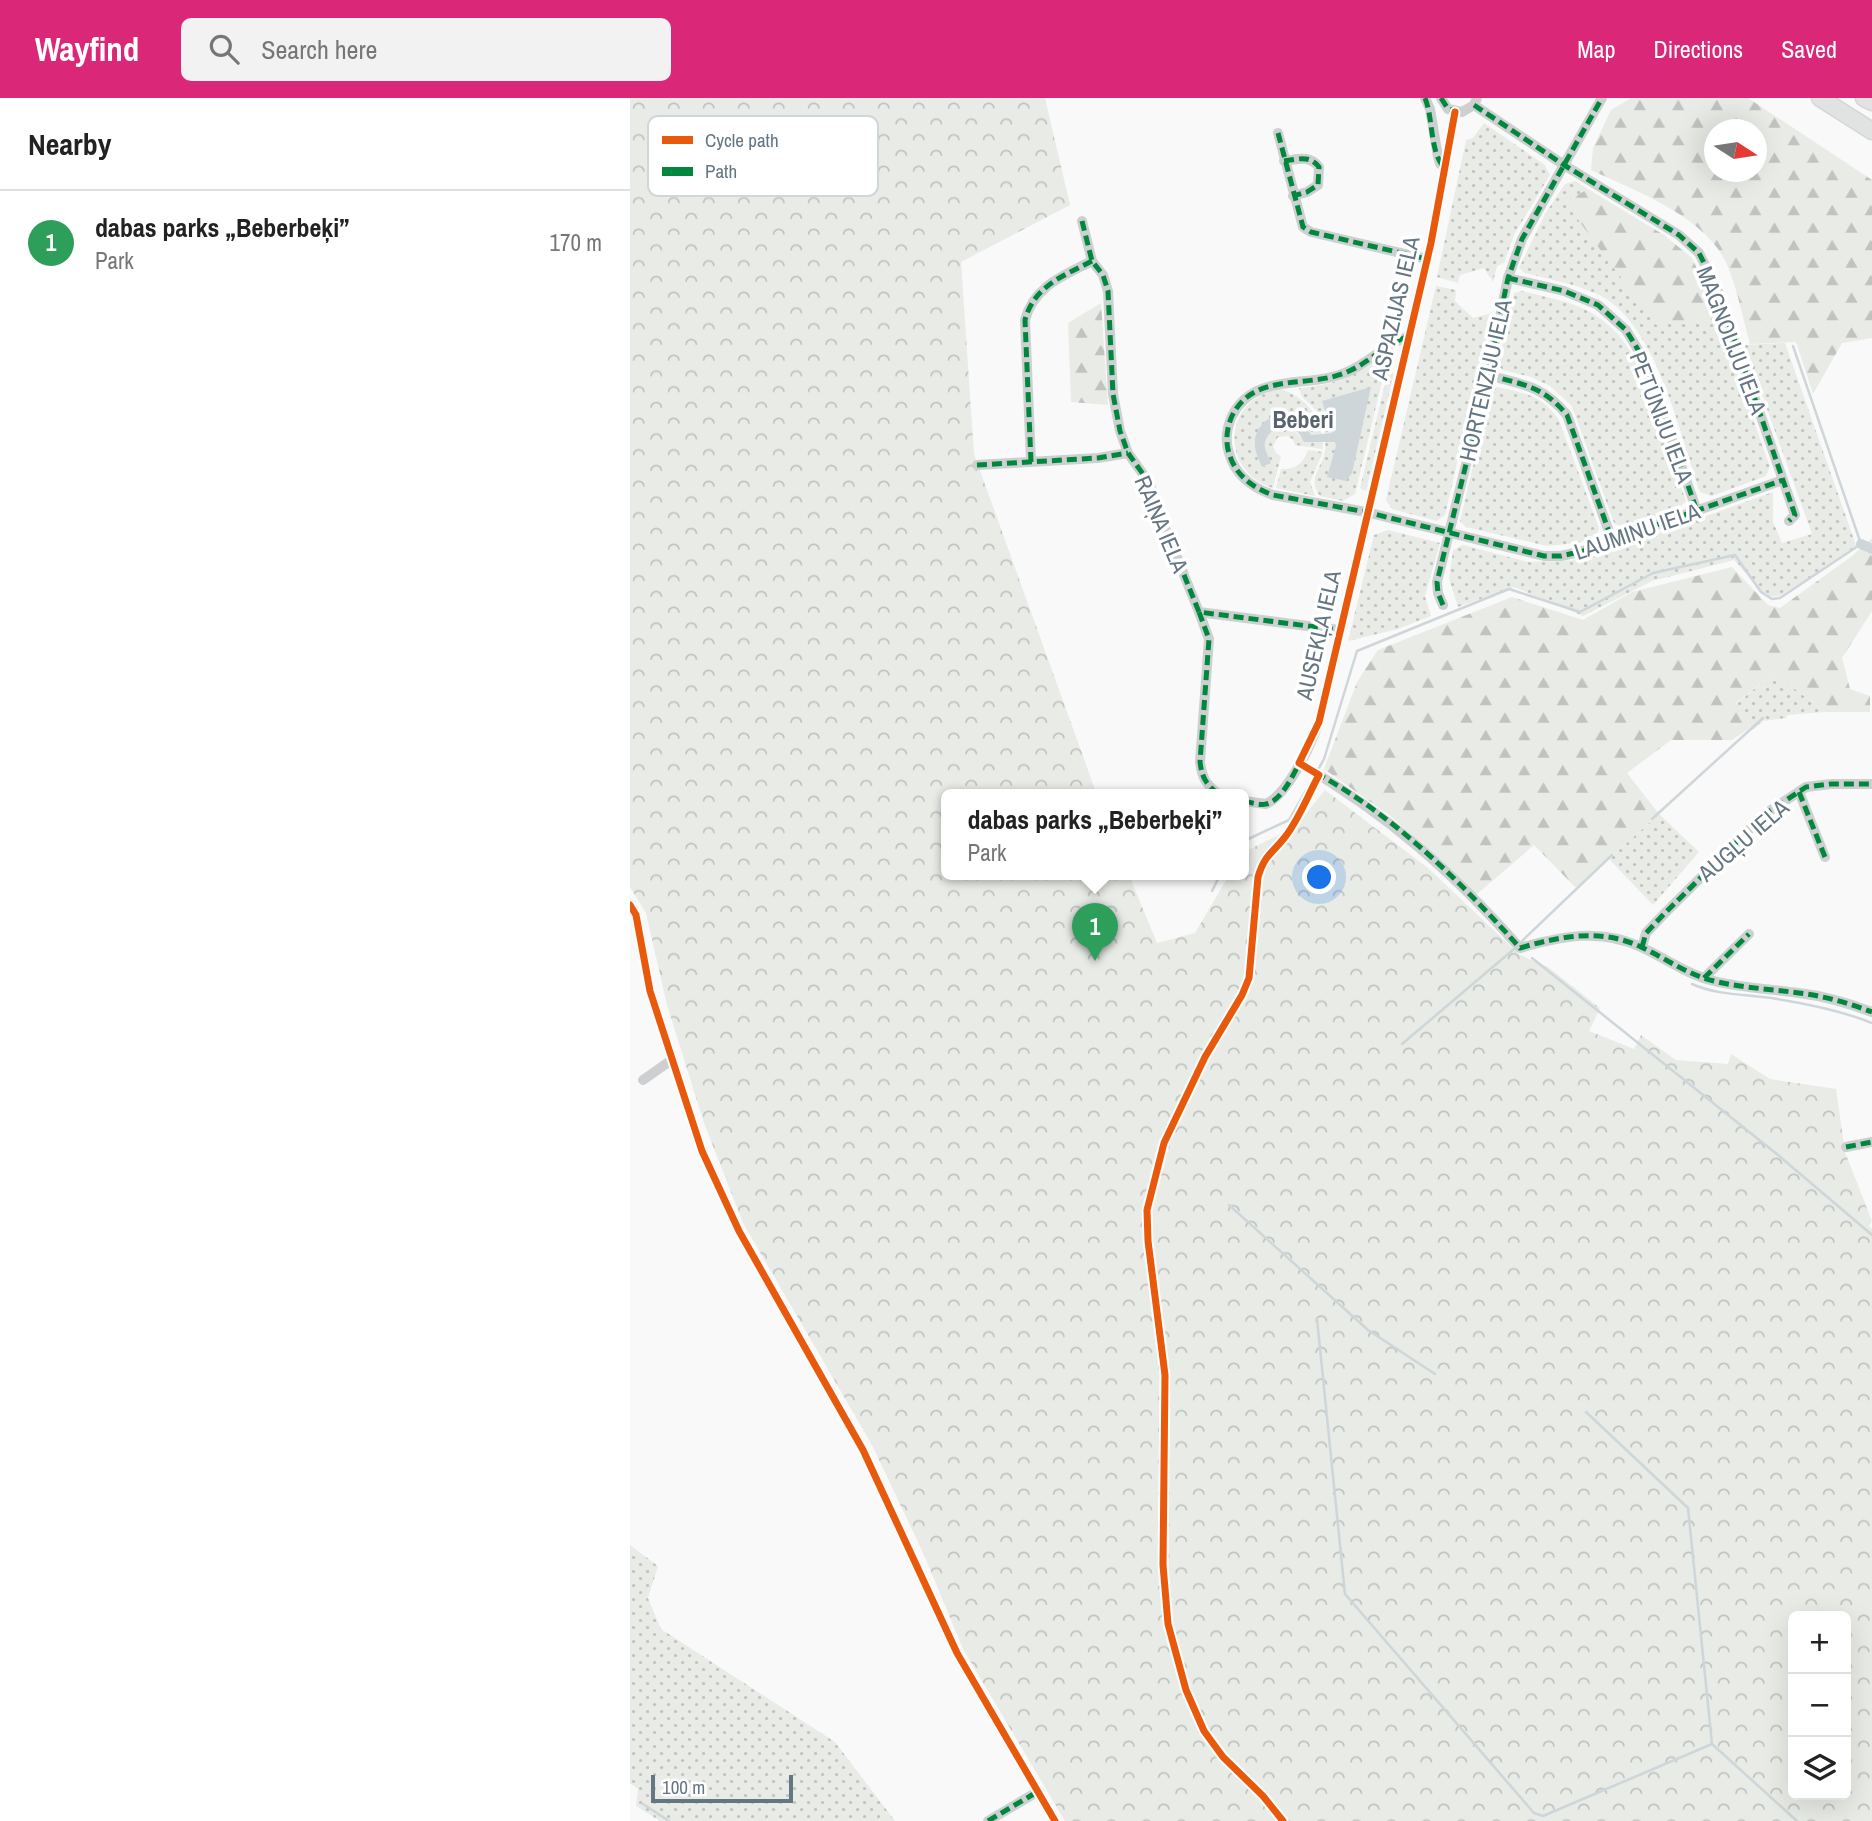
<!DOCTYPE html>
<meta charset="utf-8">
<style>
body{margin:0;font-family:"Archivo Narrow",sans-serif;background:#f2f2f2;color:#222}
.controls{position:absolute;right:21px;bottom:21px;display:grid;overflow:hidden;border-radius:10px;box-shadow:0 7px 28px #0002}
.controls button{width:63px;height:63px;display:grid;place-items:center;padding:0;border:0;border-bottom:2px solid #e0e0e0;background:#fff;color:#222;font:35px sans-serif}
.compass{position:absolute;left:1074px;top:21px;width:63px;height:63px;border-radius:50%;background:#fff;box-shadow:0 7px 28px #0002;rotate:102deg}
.scale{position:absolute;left:21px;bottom:18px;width:142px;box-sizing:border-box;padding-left:7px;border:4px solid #657683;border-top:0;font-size:19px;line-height:24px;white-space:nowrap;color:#657683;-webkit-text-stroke:5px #fff;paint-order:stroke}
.you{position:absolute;left:690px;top:780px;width:24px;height:24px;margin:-18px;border:5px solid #fff;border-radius:50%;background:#1a73e8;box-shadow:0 0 0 10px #1a73e833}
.badge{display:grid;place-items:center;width:46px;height:46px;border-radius:50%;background:#db2777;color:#fff;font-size:23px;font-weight:700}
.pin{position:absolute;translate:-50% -58px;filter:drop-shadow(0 2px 4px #0008)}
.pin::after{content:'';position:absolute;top:37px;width:24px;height:21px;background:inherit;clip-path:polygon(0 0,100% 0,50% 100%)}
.popup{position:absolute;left:311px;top:691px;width:308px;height:91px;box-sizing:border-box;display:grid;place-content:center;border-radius:10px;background:#fff;filter:drop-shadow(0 2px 5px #0005);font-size:23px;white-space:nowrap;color:#767676}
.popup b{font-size:26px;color:#222}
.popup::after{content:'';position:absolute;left:50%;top:100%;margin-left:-14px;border:14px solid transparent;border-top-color:#fff}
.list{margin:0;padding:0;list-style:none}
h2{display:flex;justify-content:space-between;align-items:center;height:91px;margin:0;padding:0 28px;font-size:30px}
h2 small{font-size:23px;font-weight:400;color:#767676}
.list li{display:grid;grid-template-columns:46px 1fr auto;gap:21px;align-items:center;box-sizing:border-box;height:105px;padding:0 28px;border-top:2px solid #e0e0e0}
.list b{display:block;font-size:26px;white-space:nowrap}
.list p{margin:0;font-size:23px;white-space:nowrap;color:#767676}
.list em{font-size:23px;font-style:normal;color:#767676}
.icon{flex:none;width:38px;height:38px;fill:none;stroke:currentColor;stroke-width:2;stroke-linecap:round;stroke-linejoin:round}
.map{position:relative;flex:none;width:1242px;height:1723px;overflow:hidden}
header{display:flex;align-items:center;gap:42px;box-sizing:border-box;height:98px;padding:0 35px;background:#db2777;color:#fff}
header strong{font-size:33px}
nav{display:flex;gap:38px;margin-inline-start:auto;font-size:24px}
.search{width:490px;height:63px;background:#f2f2f2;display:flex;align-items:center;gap:18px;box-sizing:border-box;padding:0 24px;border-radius:10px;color:#767676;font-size:26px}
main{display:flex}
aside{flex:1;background:#fff}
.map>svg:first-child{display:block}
.grass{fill:url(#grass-dots)}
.forest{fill:url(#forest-firs);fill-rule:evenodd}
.park{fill:url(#park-crowns);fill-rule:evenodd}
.water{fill:#ced6d9}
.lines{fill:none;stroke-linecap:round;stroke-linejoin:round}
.stream{stroke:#ced6d9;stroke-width:2.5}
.canal{stroke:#ced6d9;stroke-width:10}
.trunk-casing{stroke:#d5d6d6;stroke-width:19}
.minor{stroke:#cecfd0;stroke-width:10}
.trunk{stroke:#e1e2e2;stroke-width:16}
.quiet{stroke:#00873e;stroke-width:5;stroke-dasharray:10 5;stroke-linecap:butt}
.cycleway-casing{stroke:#fff;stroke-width:11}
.cycleway{stroke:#e8590c;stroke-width:7}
.labels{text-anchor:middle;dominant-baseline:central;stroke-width:7;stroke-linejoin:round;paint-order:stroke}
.street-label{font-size:23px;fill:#657683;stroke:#fff}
.neighbourhood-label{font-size:24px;font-weight:bold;fill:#57646e;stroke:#fff}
.key{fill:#fff;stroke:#d1d6da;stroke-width:2}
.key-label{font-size:19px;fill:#657683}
</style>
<header>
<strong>Wayfind</strong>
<div class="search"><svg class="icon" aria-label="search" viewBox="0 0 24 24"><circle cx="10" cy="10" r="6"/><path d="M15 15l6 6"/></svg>Search here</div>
<nav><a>Map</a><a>Directions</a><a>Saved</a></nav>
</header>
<main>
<aside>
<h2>Nearby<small></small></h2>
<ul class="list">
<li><span class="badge" style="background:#2e9e5b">1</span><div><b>dabas parks „Beberbeķi”</b><p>Park</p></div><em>170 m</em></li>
</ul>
</aside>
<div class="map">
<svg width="1242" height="1723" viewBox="0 0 1242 1723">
<defs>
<pattern id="grass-dots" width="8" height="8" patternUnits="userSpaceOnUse" patternTransform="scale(1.75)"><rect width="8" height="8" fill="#e8ebe6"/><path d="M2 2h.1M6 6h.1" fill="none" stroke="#c0c3c0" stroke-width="1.8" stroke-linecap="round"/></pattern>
<pattern id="forest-firs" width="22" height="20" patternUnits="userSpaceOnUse" patternTransform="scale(1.75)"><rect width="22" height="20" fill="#e8ebe6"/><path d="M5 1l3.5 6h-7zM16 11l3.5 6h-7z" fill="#c0c3c0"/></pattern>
<pattern id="park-crowns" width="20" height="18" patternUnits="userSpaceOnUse" patternTransform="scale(1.75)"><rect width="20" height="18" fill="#e8ebe6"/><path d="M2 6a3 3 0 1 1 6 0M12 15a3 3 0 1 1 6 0" fill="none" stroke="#c0c3c0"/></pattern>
</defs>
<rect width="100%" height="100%" fill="#f9f9f9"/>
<g class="grass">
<path d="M 854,25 L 915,67 L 920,77 L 884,137 L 874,165 L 867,168 L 863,184 L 854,170 L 830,177 L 828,185 L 807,179 L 836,42 L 843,40 Z"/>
<path d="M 945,83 L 958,91 L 936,104 L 1026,226 L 1088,222 L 1140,369 L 1136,378 L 1082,398 L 1070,394 C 1050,336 1030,243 982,205 C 962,189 919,181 895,175 L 889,170 L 915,116 L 935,86 Z"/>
<path d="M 806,188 L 826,192 L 825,203 L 843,220 L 862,215 L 815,417 L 807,423 L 762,411 L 756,402 Z"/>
<path d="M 891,193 C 944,205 975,210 1004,259 L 1056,403 L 1051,408 L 993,430 L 984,425 L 942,308 L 920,288 L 901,279 L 873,272 L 868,267 L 884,195 Z"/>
<path d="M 1155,245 L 1227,450 L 1150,498 L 1136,499 L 1104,462 L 1022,483 L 953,518 L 884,489 L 828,509 L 819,481 L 823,452 L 833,447 L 898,464 L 954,462 L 1143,394 L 1143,424 L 1152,445 L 1182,436 L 1114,247 Z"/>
<path d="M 749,262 L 755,271 L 725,396 L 713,403 L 690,398 C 674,377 699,366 695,344 L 705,343 L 722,375 L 702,335 L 695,336 L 688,314 L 672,299 L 669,290 C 702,287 721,280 749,262 Z"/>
<path d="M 758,273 L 764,275 L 736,393 L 730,390 Z"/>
<path d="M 867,289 C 896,296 911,296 929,322 L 969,430 L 966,438 L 948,445 L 917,448 L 836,429 L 830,423 L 861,293 Z"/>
<path d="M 651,291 C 673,299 687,313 692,336 L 681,337 L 674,326 L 646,318 L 626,354 L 632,369 L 641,365 C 639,360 635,353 635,347 C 634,333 651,327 662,330 L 675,344 L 693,344 L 693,351 L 665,347 L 663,342 L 658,338 L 648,339 L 643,348 L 646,355 L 651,358 L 643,390 C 588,373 593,299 651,291 Z"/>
<path d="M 678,352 L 693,354 L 680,384 L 685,398 L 646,390 L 651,371 C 665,372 674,365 678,352 Z"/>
<path d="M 758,432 L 810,445 L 795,498 L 801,518 L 768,531 L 718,543 L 744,437 Z"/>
<path d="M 1144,575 L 1195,614 L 1157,617 L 1156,620 L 1133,623 L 1123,632 L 1106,606 Z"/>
<path d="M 1029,716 L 1069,754 L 1023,807 L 979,761 Z"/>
<path d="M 0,1447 L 28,1468 L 18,1500 L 31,1531 L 205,1644 L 265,1723 L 30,1723 L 6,1708 L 8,1691 L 0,1685 Z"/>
</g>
<g class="forest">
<path d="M 1001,0 L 1118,0 L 1242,82 L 1242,240 L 1212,245 L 1183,296 L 1166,244 L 1120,246 C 1113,221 1108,193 1098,169 C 1079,120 1006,93 961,72 L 963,50 L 981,12 ZM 1084,32 L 1126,32 L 1126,74 L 1084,74 Z"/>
<path d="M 958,91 L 1034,137 L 1062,160 L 1078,194 L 1088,222 L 1026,227 L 935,104 Z"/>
<path d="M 471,205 L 478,307 L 441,304 L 438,225 Z"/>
<path d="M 1242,440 L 1242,513 L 1212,560 L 1220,591 L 1240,598 L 1240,614 L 1195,614 L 1144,575 L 1106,605 L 1121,629 L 1102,642 L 1041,642 L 997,675 L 1029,716 L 946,790 L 904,747 L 846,797 L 763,720 L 694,671 L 727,584 L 748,552 L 882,499 L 953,522 L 1002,494 L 1102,469 L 1138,507 L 1150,510 L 1222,458 Z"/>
</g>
<path class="park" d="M 0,0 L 415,0 L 440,107 L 331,164 L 344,356 L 467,697 L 316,697 L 316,777 L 499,777 L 527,845 L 565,835 L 599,777 L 614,777 L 614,754 L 665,729 L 695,692 L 798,770 L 890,857 L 918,869 L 970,910 L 959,933 L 1004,951 L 1011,937 L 1046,962 L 1098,966 L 1101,956 L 1140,981 L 1206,991 L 1215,1054 L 1242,1123 L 1239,1128 L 1242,1131 L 1242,1723 L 435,1723 L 333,1551 L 295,1459 L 242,1347 L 113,1125 L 74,1025 L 37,907 L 16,815 L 0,789 ZM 1163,1518 L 1216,1518 L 1216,1697 L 1163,1697 Z"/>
<path class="water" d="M 741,289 L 722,375 L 716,383 L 697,379 L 706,348 L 705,344 L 674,344 C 671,339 669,334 663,331 C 652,324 633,335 635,349 C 636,354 639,360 641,365 L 632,369 C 628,360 624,352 625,342 C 626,326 645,312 661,318 C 671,321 676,329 681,337 L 702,335 L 692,303 Z"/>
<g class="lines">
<g class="stream">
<path d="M 689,670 L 694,661 L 727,553 L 879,491 L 950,514 L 1023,475 L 1105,457 L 1131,494 L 1142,501 L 1150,500 L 1231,446 L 1163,248"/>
<path d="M 1022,721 L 1133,620"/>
<path d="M 614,743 L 659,722 L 683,680"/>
<path d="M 582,793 L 590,777"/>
<path d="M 892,843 L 982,757"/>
<path d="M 902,860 L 1148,1057 L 1242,1137"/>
<path d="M 1062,886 C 1089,898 1118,896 1147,901 C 1179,906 1212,913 1242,925"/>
<path d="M 772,946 L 884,851"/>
<path d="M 599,1107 L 738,1232 L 805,1276"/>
<path d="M 687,1221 L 715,1496 L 904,1715 L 913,1718 L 1082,1646"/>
<path d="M 956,1314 L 1058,1410 L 1082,1646 L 1167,1723"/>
<path d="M 13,1706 L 39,1723"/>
</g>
<path class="canal" d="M 1231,446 L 1242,451"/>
<defs>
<g id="trunk">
<path d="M 1190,0 L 1242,33"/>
<path d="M 1234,0 L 1242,4"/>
</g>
</defs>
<use href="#trunk" class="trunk-casing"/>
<g class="minor">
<path d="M 795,0 L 800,11 L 808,59 L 810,66 L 816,68"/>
<path d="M 811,0 L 818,11 L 832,14 L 844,7 L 847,0"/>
<path d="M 844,7 L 934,67 L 1049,137 L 1069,155 L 1087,191 L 1165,417 L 1159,423"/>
<path d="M 648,35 L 673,129 L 681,134 L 797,161"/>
<path d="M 654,63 C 669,61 680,57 689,69 L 688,87 L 677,94 L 663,98"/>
<path d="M 452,123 L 462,163 L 473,177 L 478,193 L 483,296 L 490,333 L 498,355 L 520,386 L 531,420 L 569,514 L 709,532"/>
<path d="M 878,180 L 934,193 L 968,207 L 996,232 L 1013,260 L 1067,413"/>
<path d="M 777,239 C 755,246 739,265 717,274 C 679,291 624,273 602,318 C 597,329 595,343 599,355 C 605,377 623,390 643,397 L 736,414 L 914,458 L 931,458 L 953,453 L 1153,382"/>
<path d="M 858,277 C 893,287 912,287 937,317 L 982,442"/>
<path d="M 401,364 L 395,222 C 404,188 433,178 462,163"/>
<path d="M 347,367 L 468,360 L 498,355"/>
<path d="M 813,507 L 808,495 L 807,484 L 858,277 L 878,180 L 892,141 L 972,0"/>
<path d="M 569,514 L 579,541 L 570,664 C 572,680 576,687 590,697"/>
<path d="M 669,665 C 758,717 822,773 890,850 C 931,838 971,830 1011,849 C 1035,860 1058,877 1084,883 C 1112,890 1141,891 1169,895 C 1194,898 1218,905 1242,914"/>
<path d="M 1169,694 L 1195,759"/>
<path d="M 614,703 L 636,706 C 658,696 681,647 689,624 L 801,145 L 825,14"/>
<path d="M 0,807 L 6,817 L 20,893 L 72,1053 L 109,1133 L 233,1352 L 327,1555 L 425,1723"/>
<path d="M 1012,849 L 1016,835 L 1035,815 L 1135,716 L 1176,689 L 1201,686 L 1242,686"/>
<path d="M 1074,880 L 1119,836"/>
<path d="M 13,982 L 43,961"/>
<path d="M 1216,1049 L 1242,1044"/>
<path d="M 358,1723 L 407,1694"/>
</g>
<use href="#trunk" class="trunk"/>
<g class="quiet">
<path d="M 795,0 C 803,20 800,50 812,67"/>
<path d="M 811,0 L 818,11 L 831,14"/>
<path d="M 844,7 L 934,67 L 1049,137 L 1069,155 L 1087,191 L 1165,417 L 1159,423"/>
<path d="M 648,35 L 673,129 L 681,134 L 797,161"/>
<path d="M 654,63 C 669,61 680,57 689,69 L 688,87 L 677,94 L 663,98"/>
<path d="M 452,123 L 462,163 L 473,177 L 478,193 L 483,296 L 490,333 L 498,355 L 520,386 L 531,420 L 569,514 L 709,532"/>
<path d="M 878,180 L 934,193 L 968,207 L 996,232 L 1013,260 L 1067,413"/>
<path d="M 777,239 C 755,246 739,265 717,274 C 679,291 624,273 602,318 C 597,329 595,343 599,355 C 605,377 623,390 643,397 L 736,414 L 914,458 L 931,458 L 953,453 L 1153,382"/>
<path d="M 858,277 C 893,287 912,287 937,317 L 982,442"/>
<path d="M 401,364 L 395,222 C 404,188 433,178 462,163"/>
<path d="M 347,367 L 468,360 L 498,355"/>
<path d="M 813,507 L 808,495 L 807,484 L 858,277 L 878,180 L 892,141 L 972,0"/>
<path d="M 569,514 L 579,541 L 570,664 C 572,680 576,687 590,697"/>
<path d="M 686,675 C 765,718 831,784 890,850 C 931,838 971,830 1011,849 C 1035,860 1058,877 1084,883 C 1112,890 1141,891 1169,895 C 1194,898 1218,905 1242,914"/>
<path d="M 1169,694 L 1195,759"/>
<path d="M 614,703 C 620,704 630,708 636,706 C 652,703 664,675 671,662"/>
<path d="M 1012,849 L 1016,835 L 1035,815 L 1135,716 L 1176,689 L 1201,686 L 1242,686"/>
<path d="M 1074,880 L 1119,836"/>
<path d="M 1216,1049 L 1242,1044"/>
<path d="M 358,1723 L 407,1694"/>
</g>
<defs>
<g id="cycleway">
<path d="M 0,807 L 6,817 L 20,893 L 72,1053 L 109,1133 L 233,1352 L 327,1555 L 425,1723"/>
<path d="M 653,1723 L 633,1698 L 593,1659 L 574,1633 L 556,1592 L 538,1526 L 533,1467 L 535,1277 L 518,1143 L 517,1112 L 534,1045 L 575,959 L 612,897 L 619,880 L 628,779 C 635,756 641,757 655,739 C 669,721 678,697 689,677 L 669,665 L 689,624 L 801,145 L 825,14"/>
</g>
</defs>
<use href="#cycleway" class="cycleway-casing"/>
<use href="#cycleway" class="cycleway"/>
</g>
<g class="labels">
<g class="street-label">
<text transform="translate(765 210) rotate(-77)">ASPAZIJAS IELA</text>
<text transform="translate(1102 242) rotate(69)">MAGNOLIJU IELA</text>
<text transform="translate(855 282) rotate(-77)">HORTENZIJU IELA</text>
<text transform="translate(1032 319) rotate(69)">PETŪNIJU IELA</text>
<text transform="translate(532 426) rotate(67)">RAIŅA IELA</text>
<text transform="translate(1007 433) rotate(-19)">LAUMIŅU IELA</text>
<text transform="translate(688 537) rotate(-77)">AUSEKĻA IELA</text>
<text transform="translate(1113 742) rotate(-41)">AUGĻU IELA</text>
</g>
<g class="neighbourhood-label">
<text x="673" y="321">Beberi</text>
</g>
</g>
<rect x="18" y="18" width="230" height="80" rx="10" class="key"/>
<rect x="32" y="38" width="31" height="8" fill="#e8590c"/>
<rect x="32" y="69" width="31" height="9" fill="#00873e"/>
<g class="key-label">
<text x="75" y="49">Cycle path</text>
<text x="75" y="80">Path</text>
</g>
</svg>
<div class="controls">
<button>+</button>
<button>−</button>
<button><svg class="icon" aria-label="layers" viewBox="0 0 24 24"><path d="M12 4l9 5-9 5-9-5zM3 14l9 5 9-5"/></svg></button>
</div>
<svg class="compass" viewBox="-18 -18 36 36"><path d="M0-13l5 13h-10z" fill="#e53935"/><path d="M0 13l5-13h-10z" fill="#767676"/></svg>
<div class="scale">100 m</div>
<div class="you"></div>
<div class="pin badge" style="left:465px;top:863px;background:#2e9e5b">1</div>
<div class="popup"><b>dabas parks „Beberbeķi”</b>Park</div>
</div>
</main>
